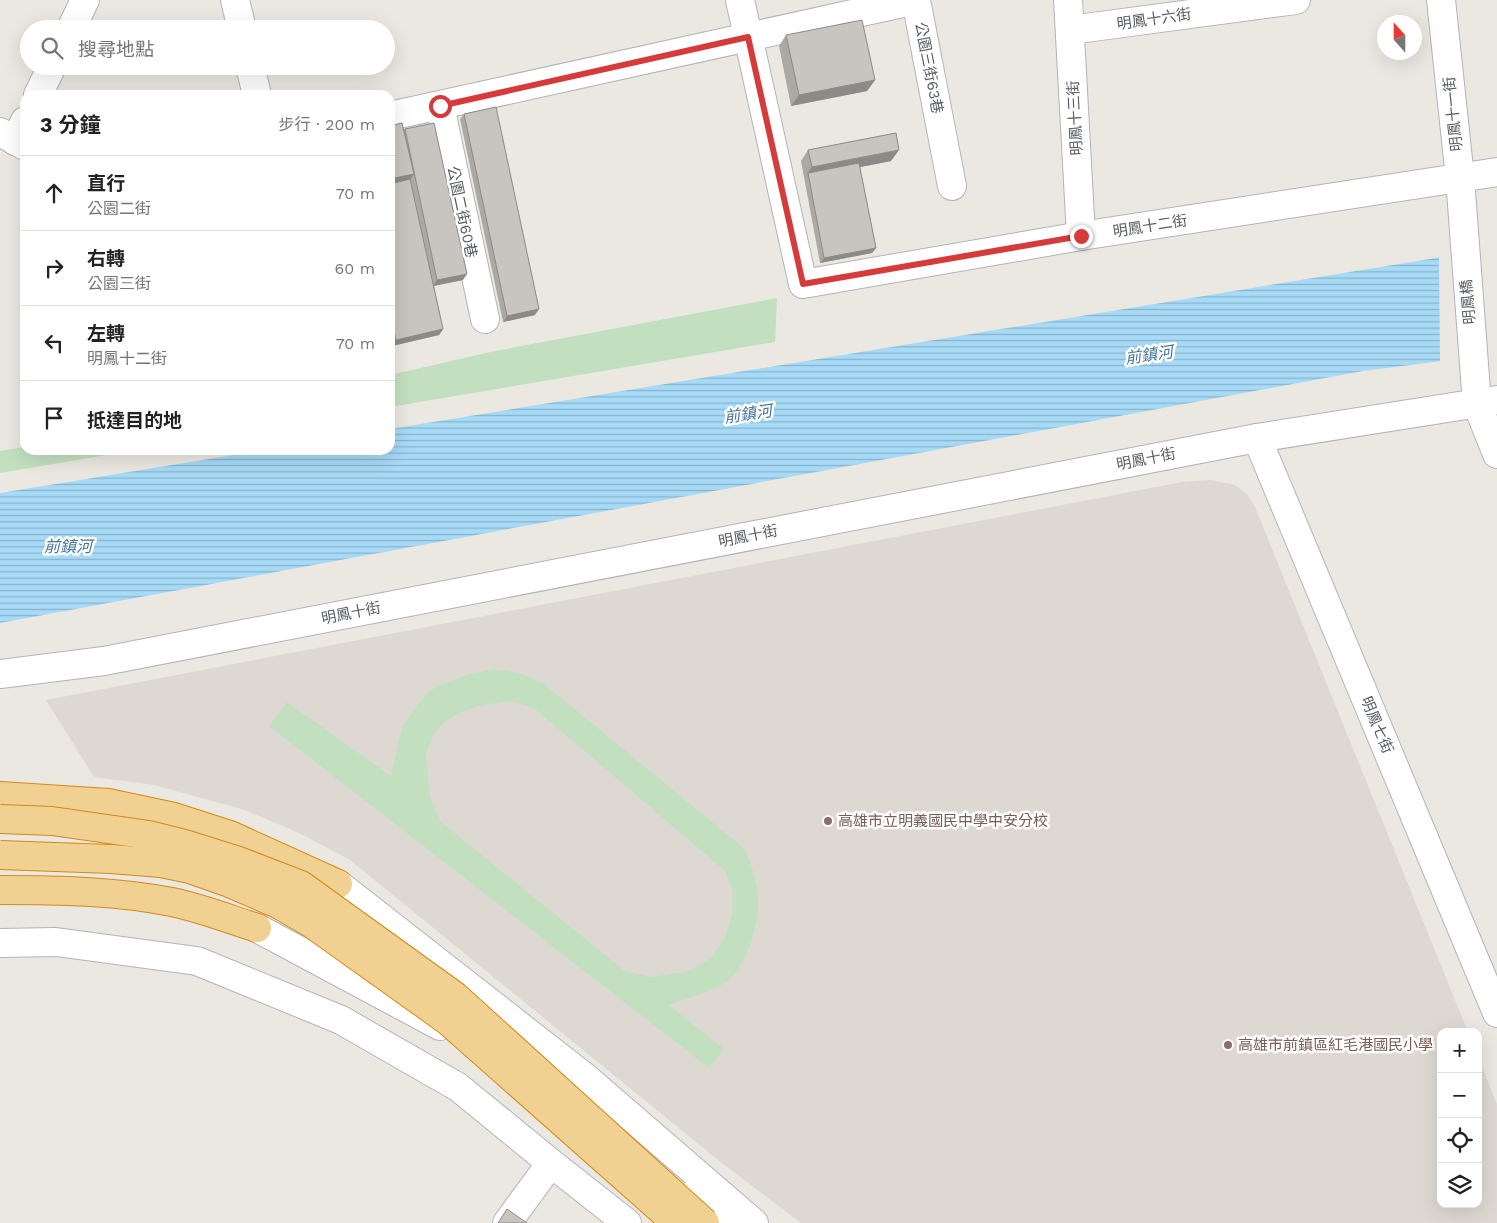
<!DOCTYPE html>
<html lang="zh-TW">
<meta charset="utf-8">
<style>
body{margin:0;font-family:"Work Sans","Noto Sans TC",sans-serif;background:#f2f2f2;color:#222}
.controls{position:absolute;right:15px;bottom:15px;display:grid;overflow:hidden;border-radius:10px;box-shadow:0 5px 20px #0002}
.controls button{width:45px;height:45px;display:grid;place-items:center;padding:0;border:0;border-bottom:1px solid #e0e0e0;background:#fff;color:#222;font:25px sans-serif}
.compass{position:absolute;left:1377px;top:15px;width:45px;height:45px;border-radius:50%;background:#fff;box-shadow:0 5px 20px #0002;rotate:339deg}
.stop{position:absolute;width:15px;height:15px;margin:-11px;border:4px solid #d63b3c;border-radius:50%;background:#fff}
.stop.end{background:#d63b3c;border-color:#fff;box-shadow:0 1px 5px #0008}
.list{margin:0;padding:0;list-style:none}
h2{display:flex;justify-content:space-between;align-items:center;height:65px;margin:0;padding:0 20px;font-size:21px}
h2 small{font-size:16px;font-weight:400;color:#767676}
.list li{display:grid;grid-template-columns:32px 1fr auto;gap:15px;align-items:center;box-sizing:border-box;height:75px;padding:0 20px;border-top:1px solid #e0e0e0}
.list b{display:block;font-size:19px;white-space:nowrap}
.list p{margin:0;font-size:16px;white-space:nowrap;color:#767676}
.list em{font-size:16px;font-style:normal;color:#767676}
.icon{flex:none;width:28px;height:28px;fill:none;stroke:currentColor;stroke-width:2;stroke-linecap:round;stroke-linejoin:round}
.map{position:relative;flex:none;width:1497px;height:1223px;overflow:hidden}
.search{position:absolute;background:#fff;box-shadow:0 5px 20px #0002;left:20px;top:20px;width:375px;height:55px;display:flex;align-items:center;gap:12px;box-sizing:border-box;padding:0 18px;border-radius:28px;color:#767676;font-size:19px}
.panel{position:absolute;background:#fff;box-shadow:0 5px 20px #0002;left:20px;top:90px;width:375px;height:365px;border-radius:15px}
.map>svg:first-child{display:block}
.education{fill:#ddd9d2}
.green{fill:#c2e0bf;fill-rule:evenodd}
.water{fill:url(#water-rules)}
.pier{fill:#ebe8e1}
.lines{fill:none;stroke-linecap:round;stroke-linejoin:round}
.minor-casing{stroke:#b1b4b7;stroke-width:30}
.highway-casing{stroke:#d58916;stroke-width:30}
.minor{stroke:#fff;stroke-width:28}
.highway{stroke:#f1d191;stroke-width:28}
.highway-bridge-casing{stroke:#d58916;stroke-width:30;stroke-linecap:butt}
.highway-bridge{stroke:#f1d191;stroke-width:28}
.wall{fill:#aca9a5}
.shaded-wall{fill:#8c8a86}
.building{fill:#c8c5c0;stroke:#8c8a86}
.route{stroke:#d63b3c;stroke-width:6}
.education-dot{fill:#8d6e63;stroke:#fff;stroke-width:2}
.labels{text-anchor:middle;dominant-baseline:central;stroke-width:5;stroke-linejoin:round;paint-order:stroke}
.street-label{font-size:15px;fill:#595d60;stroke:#fff}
.education-label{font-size:15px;fill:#785e54;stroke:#fff;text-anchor:start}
.water-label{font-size:16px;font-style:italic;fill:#43769c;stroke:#fff}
</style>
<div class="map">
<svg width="1497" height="1223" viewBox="0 0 1497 1223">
<defs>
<pattern id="water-rules" width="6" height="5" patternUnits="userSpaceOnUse" patternTransform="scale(1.25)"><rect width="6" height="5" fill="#a6daf6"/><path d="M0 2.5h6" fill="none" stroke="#8ab4cb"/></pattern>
</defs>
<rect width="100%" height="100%" fill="#ebe8e1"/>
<path class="education" d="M 1211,480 L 1235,485 L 1248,495 L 1255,507 L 1468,1032 L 1441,1032 L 1441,1204 L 1478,1204 L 1478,1057 L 1497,1104 L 1497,1223 L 801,1223 L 718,1160 L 350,860 L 299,833 L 245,810 L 154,785 L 94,777 L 46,700 L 1182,482 Z"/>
<g class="green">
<path d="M 777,298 L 775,342 L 390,407 L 390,375 L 495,351 Z"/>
<path d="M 25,447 L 25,450 L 136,450 L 0,473 L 0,451 Z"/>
<path d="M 495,669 L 519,673 L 543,683 L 745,849 C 751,865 757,880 758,897 C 760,921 747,968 726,982 C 709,994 687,997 669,1005 L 724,1049 L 709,1068 L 269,726 L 287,702 L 391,776 L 402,727 L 429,691 L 445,683 L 467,675 ZM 512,701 L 535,709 L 725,871 L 733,892 L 732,915 L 725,936 L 712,958 L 688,971 L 652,977 L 625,971 L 440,821 C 430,801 429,795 428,773 C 427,766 425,756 427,750 C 440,711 476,705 512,701 Z"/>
</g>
<path class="water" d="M 1497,248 L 1497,354 L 1363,371 L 0,623 L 0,493 L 263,450 L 390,450 L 390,429 Z"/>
<path class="pier" d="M 1497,246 L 1497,357 L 1440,364 L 1439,255 Z"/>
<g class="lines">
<defs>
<g id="minor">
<path d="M 235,0 L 242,29"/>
<path d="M 740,0 L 803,284 L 1081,236 L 1497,172"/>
<path d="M 1068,0 L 1081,236"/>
<path d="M 1441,0 L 1460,178 L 1477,404 L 1497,454"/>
<path d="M 71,29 L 85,0"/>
<path d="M 1070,30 L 1296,0"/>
<path d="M 250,66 L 257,95"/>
<path d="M 38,95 L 52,66"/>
<path d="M 440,106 L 485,319"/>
<path d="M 390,116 L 916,0 L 952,186"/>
<path d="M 0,132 L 25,146"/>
<path d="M 15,141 L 25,121"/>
<path d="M 1257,438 L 1497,1013"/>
<path d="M 0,674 L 104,661 L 1257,438 L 1497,400"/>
<path d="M 338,884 L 586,1078 L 754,1223"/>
<path d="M 257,928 L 440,1026"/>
<path d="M 0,943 L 56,942 L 197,961 L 341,1020 L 458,1087 L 551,1163 L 627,1223"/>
<path d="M 688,1197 L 722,1223"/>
<path d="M 507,1223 L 551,1163"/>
</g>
<g id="highway">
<path d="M 0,796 L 108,803 L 174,817 L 230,835 L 338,884"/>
<path d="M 0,890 C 58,890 115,891 172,902 C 201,908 229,919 257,928"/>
</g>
</defs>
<use href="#minor" class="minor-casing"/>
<use href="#highway" class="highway-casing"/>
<use href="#minor" class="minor"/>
<use href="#highway" class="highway"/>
<defs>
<g id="highway-bridge">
<path d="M 0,819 L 52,821 L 149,835 L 185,844 L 236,860 L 301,885 L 455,996 L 705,1223"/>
<path d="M 0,855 L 111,859 L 161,863 L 190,869 L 227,882 L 278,904 L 311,923 L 448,1021 L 676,1223"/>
</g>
</defs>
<use href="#highway-bridge" class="highway-bridge-casing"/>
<use href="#highway-bridge" class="highway-bridge"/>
</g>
<g class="wall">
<path d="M 786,35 L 875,80 L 867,91 L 791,106 L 779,46 Z"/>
<path d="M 464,114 L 535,315 L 503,322 L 460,119 Z"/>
<path d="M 390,126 L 404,130 L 405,129 L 463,280 L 434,286 L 443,329 L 439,335 L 392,346 L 390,337 Z"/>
<path d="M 808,150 L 891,161 L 860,167 L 876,248 L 872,253 L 820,263 L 801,161 Z"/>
</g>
<g class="shaded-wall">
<path d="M 875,80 L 867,91 L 791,106 L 799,95 Z"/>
<path d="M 899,150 L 891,161 L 809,177 L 808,173 L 804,178 L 812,167 Z"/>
<path d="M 414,174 L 406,185 L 390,189 L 390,179 Z"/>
<path d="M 876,248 L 872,253 L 820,263 L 824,258 Z"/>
<path d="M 467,274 L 463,280 L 433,286 L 437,280 Z"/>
<path d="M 539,309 L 535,315 L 503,322 L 507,316 Z"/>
<path d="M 443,329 L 439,335 L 392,346 L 396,340 Z"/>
</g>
<g class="building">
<path d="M 862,20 L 875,80 L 799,95 L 786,35 Z"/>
<path d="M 496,107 L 539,309 L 507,316 L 464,114 Z"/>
<path d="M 402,123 L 414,174 L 390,179 L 390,126 Z"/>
<path d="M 434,123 L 467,274 L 437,280 L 405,129 Z"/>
<path d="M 896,133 L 899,150 L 812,167 L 808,150 Z"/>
<path d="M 859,163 L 876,248 L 824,258 L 808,173 Z"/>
<path d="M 410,179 L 443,329 L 396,340 L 390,314 L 390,184 Z"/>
<path d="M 507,1209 L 527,1223 L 498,1223 Z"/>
</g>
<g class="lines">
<path class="route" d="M 440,106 L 748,37 L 803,284 L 1081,236"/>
</g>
<g class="education-dot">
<circle cx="828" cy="821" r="5"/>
<circle cx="1228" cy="1045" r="5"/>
</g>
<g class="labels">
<g class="street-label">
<text transform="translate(1154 19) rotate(-8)">明鳳十六街</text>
<text transform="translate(929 68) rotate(79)">公園三街63巷</text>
<text transform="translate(1453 114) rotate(-96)">明鳳十一街</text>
<text transform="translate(1075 118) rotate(-93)">明鳳十三街</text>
<text transform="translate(462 212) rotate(78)">公園二街60巷</text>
<text transform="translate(1150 226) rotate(-9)">明鳳十二街</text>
<text transform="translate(1468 302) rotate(-95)">明鳳橋</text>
<text transform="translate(1146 459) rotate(-11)">明鳳十街</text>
<text transform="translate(748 536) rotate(-11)">明鳳十街</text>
<text transform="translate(351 613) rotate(-11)">明鳳十街</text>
<text transform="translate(1377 725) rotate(67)">明鳳七街</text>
</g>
<g class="education-label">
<text x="838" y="821">高雄市立明義國民中學中安分校</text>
<text x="1238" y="1045">高雄市前鎮區紅毛港國民小學</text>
</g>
<g class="water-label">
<text transform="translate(1149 355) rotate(-8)">前鎮河</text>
<text transform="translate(748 414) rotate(-8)">前鎮河</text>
<text x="68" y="546">前鎮河</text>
</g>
</g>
</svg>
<div class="controls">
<button>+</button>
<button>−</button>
<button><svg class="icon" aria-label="locate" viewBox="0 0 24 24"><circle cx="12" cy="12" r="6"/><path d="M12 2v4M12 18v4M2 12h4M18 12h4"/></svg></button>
<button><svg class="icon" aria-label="layers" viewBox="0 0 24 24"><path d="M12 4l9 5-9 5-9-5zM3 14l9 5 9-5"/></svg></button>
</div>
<svg class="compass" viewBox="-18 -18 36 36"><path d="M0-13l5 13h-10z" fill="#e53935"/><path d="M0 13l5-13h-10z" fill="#767676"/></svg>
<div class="stop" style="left:440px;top:106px"></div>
<div class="stop end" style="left:1081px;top:236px"></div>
<div class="search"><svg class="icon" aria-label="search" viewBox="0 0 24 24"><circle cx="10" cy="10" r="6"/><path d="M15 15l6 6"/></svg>搜尋地點</div>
<section class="panel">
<h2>3 分鐘<small>步行 · 200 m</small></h2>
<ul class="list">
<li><svg class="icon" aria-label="ahead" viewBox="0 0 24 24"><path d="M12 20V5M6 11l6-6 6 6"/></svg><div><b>直行</b><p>公園二街</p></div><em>70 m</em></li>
<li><svg class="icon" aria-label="right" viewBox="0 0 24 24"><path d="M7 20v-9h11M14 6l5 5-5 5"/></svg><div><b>右轉</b><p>公園三街</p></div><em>60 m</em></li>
<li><svg class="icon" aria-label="left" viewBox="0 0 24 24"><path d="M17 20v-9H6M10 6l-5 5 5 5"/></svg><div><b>左轉</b><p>明鳳十二街</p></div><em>70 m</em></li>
<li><svg class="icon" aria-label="arrive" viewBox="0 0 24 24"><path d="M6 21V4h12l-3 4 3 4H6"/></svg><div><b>抵達目的地</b></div></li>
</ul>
</section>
</div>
